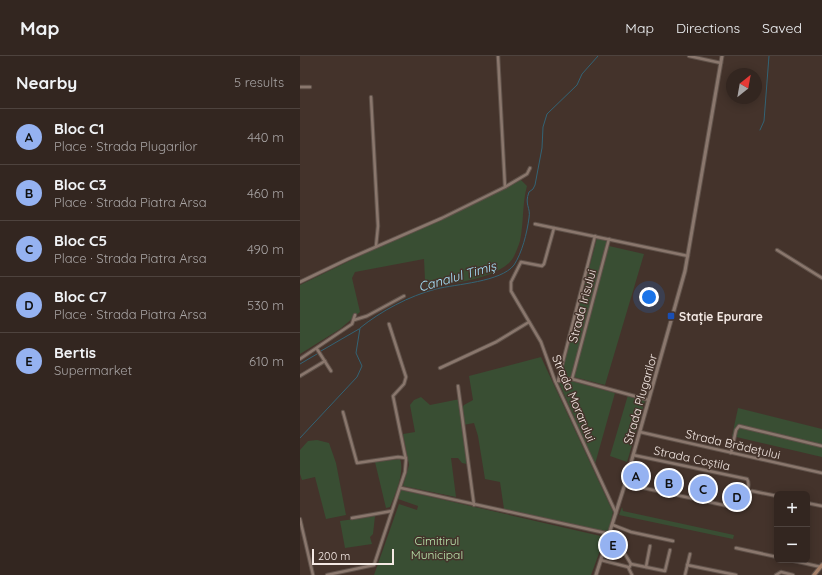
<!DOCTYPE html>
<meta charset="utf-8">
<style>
body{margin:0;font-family:Quicksand,sans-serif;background:#3e322d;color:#f1f3f6}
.controls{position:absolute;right:12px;bottom:12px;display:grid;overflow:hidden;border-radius:6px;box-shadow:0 2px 10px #0003}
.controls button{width:36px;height:36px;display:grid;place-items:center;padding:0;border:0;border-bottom:1px solid #4e433e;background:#332620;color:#f1f3f6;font:20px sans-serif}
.compass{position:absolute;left:426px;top:12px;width:36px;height:36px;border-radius:50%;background:#332620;box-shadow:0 2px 10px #0003;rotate:31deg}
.scale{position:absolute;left:12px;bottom:10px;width:82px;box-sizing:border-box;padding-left:4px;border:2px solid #f4e9e4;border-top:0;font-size:11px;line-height:14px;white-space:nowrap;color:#f4e9e4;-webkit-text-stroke:3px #44332b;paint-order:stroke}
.you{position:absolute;left:349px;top:241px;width:14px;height:14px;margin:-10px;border:3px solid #fff;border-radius:50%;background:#1a73e8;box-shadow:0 0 0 6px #1a73e833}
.badge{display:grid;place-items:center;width:26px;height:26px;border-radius:50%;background:#95b2f1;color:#111;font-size:13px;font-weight:700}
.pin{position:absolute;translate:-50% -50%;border:2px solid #fff;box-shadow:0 1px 4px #0006}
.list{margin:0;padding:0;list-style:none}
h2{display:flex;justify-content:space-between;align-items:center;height:52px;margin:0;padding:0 16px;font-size:17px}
h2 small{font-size:13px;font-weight:400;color:#a9a5a5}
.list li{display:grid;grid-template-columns:26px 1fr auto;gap:12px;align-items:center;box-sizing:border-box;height:56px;padding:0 16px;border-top:1px solid #4e433e}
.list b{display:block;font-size:15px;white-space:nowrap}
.list p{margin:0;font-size:13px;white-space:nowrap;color:#a9a5a5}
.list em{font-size:13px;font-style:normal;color:#a9a5a5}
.map{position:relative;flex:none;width:522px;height:519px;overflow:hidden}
header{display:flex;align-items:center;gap:24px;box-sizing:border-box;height:56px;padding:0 20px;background:#332620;border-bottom:1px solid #4e433e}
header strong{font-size:19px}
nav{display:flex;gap:22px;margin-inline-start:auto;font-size:14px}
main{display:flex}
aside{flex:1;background:#332620}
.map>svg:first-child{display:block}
.green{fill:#394e33}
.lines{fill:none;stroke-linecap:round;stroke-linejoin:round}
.stream{stroke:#336375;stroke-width:1}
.minor-casing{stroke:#5f5149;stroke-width:4.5}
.tertiary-casing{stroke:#5f5149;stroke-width:5}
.secondary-casing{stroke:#5f5149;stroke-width:5.5}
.minor{stroke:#8a776d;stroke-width:2.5}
.tertiary{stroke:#8a776d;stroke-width:3}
.secondary{stroke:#a47f68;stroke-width:3.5}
.transit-dot{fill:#1a4fb4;stroke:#44332b;stroke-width:1.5}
.labels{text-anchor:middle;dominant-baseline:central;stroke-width:3;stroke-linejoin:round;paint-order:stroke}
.street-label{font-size:12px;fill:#f4e9e4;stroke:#44332b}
.poi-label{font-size:12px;font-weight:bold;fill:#f4e9e4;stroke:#44332b;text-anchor:start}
.park-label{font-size:12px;fill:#b9e5ac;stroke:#44332b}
.water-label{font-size:13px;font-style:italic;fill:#a8e6ff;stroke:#44332b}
</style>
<header>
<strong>Map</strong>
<nav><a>Map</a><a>Directions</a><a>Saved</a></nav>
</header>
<main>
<aside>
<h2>Nearby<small>5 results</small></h2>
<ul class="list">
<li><span class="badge">A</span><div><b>Bloc C1</b><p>Place · Strada Plugarilor</p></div><em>440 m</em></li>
<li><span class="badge">B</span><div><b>Bloc C3</b><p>Place · Strada Piatra Arsa</p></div><em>460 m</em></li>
<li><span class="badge">C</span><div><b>Bloc C5</b><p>Place · Strada Piatra Arsa</p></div><em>490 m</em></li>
<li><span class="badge">D</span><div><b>Bloc C7</b><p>Place · Strada Piatra Arsa</p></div><em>530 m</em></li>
<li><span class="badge">E</span><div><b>Bertis</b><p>Supermarket</p></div><em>610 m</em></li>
</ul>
</aside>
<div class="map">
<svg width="522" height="519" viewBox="0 0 522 519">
<rect width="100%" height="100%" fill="#44332b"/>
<g class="green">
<path d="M 221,124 L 227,130 C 222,148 224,166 220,185 C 218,191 214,203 209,207 C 188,225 153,226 127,232 L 125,224 L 124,203 L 55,216 L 52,222 L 60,256 L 40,273 L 0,298 L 0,229 L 76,192 L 143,163 Z"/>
<path d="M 297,182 L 308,184 L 309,190 L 344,198 L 305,329 L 274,321 L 260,323 Z"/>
<path d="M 241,301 L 313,456 L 308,476 L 204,453 L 200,426 L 185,423 L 178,380 L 174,367 L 163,369 L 167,408 L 162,407 L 158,402 L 151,402 L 156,441 L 103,430 L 109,409 L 103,378 L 115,376 L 110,349 L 114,344 L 121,341 L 130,349 L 160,343 L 162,352 L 164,349 L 173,344 L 169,320 Z"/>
<path d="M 271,325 L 315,337 L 295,408 L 259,327 Z"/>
<path d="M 328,339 L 345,345 L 327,406 L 310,400 Z"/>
<path d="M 438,352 L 522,373 L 522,401 L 432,380 Z"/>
<path d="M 17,384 L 29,387 L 36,407 L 46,459 L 26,463 L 15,421 L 2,424 L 0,418 L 0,394 L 8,385 Z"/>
<path d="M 100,403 C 105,416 95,439 90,451 L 86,452 L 75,406 Z"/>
<path d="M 101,434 L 305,481 L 291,519 L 74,519 L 99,448 L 117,454 L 118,450 L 98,443 Z"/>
<path d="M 322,451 L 323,455 L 434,479 L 433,483 L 319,459 Z"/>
<path d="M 75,460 L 73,478 L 70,481 L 72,488 L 45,492 L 40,465 Z"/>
</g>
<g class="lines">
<g class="stream">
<path d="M 460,74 L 464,65 L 469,0"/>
<path d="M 21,295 L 59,273"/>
<path d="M 0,308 L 17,298"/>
<path d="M 0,382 L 57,321 L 62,310 L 56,297 L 60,272 C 81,255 109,240 136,233 C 156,228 201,226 214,209 C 222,197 227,177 229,162 C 231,151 224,149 229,136 L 233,133 L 235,129 L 242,92 L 243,71 L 247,58 L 277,29 L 282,18 L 298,0"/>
</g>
<defs>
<g id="minor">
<path d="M 198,0 L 205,131"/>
<path d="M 389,0 L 421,7"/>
<path d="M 0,31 L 10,31"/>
<path d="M 71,41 L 78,170 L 76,190"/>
<path d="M 235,168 L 388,200"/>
<path d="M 254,172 L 244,208 L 242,210 L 221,206 L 211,226 L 211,235 L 241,286 L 255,325 L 316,457"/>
<path d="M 477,194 L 522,222"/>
<path d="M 0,226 L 48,203 L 142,162 L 205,131 L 227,118 L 230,112"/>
<path d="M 54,264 L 67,260 L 104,240"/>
<path d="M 17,293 L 31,315"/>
<path d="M 0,303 L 52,268 L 55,259"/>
<path d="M 140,312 L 196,286 L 229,266"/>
<path d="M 0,320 L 25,305"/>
<path d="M 272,323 L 309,183"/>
<path d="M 258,325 L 295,180"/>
<path d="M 259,325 L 272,323 L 349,344"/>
<path d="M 158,330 L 174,449"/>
<path d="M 43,356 L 57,407 L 98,401 L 106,402"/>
<path d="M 340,376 L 522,417"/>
<path d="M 431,397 L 436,374 L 439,370 L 522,390"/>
<path d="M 325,428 L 437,452 C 445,449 451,429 447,423 L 333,399"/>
<path d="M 101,432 L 310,478"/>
<path d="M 452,435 L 477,440"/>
<path d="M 507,447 L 522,450"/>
<path d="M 52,462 L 92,455"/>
<path d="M 0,463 L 13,519"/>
<path d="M 313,469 L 331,476 L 373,485"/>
<path d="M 317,485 L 331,508 L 329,512"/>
<path d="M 436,492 L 477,501"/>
<path d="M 301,504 L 328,511 L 332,519"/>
<path d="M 490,504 L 521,511"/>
<path d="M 331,508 L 365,515 L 370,494"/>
<path d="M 387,509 L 436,519"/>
<path d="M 346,511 L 350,490"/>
<path d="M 27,519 L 74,509 L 105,416 L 106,404 L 93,340 L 104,328 L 106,321 L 89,268"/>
<path d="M 385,519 L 390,498"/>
<path d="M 476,519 L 481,516 L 493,519"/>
</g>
<path id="tertiary" d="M 296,519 L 325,428 L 385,215 L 422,0"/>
<path id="secondary" d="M 514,519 L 522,509"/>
</defs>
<use href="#minor" class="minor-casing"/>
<use href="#tertiary" class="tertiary-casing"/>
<use href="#secondary" class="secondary-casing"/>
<use href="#minor" class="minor"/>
<use href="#tertiary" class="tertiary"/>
<use href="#secondary" class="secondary"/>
</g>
<rect class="transit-dot" x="367" y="256" width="8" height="8" rx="2"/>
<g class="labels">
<g class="street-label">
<text transform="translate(282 250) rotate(-75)">Strada Irisului</text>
<text transform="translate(274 342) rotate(67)">Strada Morarului</text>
<text transform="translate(340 343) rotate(-74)">Strada Plugarilor</text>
<text transform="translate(433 388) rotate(13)">Strada Brădețului</text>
<text transform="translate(392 402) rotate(12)">Strada Coștila</text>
</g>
<g class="poi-label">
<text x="379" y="260">Stație Epurare</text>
</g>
<g class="park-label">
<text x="137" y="484">Cimitirul<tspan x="137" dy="14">Municipal</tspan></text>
</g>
<g class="water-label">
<text transform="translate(157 220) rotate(-16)">Canalul Timiș</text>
</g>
</g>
</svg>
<div class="controls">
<button>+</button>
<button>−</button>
</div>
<svg class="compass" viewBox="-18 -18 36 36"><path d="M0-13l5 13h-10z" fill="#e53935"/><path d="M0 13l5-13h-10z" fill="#a9a5a5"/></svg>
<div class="scale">200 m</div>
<div class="you"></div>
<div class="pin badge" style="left:336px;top:420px">A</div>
<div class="pin badge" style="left:369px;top:427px">B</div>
<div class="pin badge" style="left:403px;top:433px">C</div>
<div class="pin badge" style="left:437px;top:441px">D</div>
<div class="pin badge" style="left:313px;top:489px">E</div>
</div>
</main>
